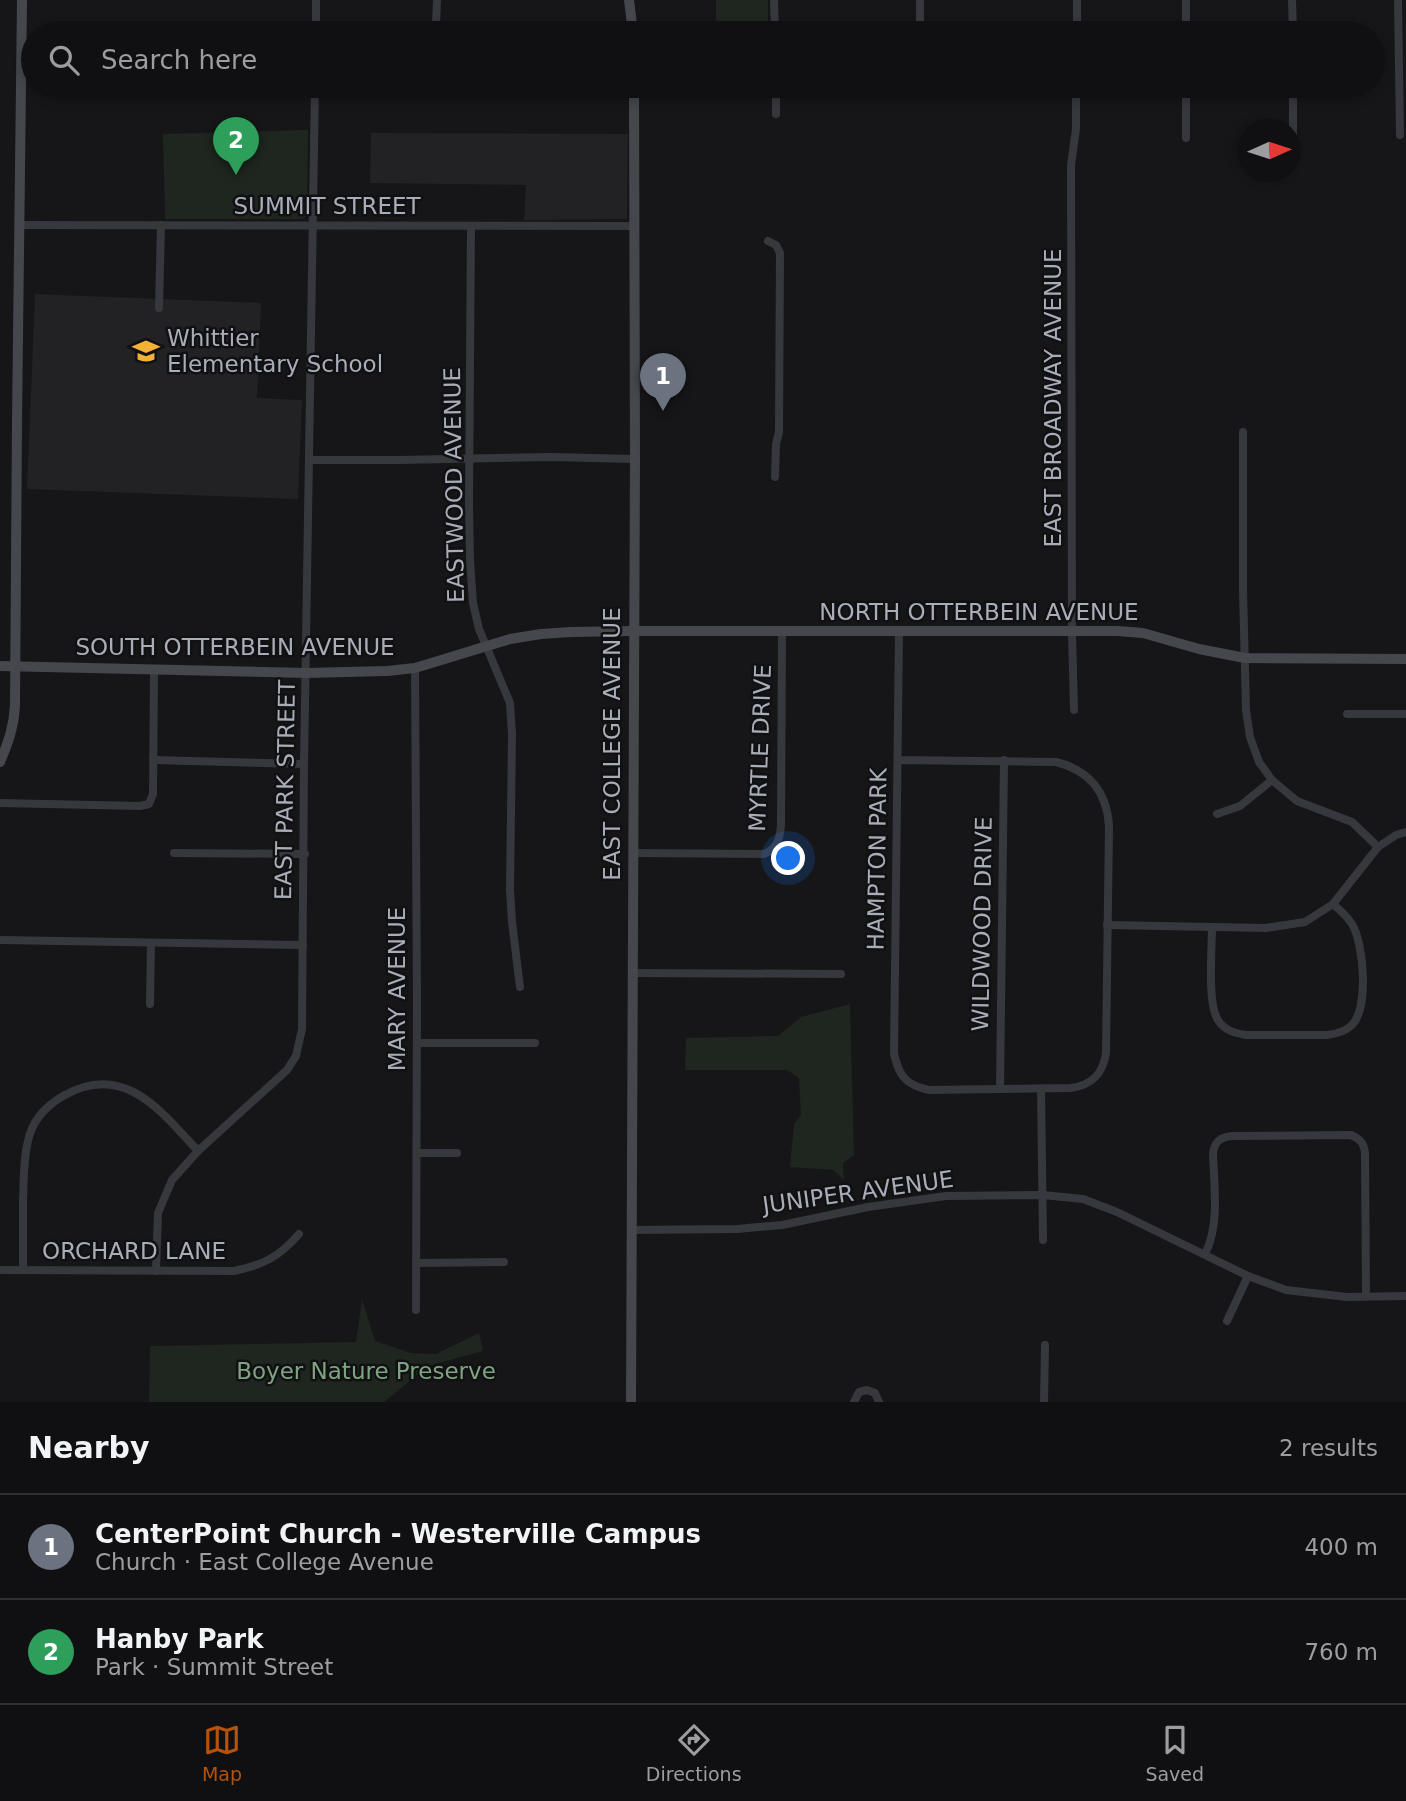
<!DOCTYPE html>
<meta charset="utf-8">
<style>
body{margin:0;font-family:"DejaVu Sans",sans-serif;background:#1e1e20;color:#f1f3f6}
.compass{position:absolute;left:1238px;top:119px;width:63px;height:63px;border-radius:50%;background:#101012;box-shadow:0 4px 10px #0003;rotate:87deg}
.you{position:absolute;left:789px;top:859px;width:24px;height:24px;margin:-18px;border:5px solid #fff;border-radius:50%;background:#1a73e8;box-shadow:0 0 0 10px #1a73e833}
.badge{display:grid;place-items:center;width:46px;height:46px;border-radius:50%;background:#b45309;color:#fff;font-size:23px;font-weight:700}
.pin{position:absolute;translate:-50% -58px;filter:drop-shadow(0 2px 4px #0008)}
.pin::after{content:'';position:absolute;top:37px;width:24px;height:21px;background:inherit;clip-path:polygon(0 0,100% 0,50% 100%)}
.list{margin:0;padding:0;list-style:none}
h2{display:flex;justify-content:space-between;align-items:center;height:91px;margin:0;padding:0 28px;font-size:30px}
h2 small{font-size:23px;font-weight:400;color:#9c9d9f}
.list li{display:grid;grid-template-columns:46px 1fr auto;gap:21px;align-items:center;box-sizing:border-box;height:105px;padding:0 28px;border-top:2px solid #303032}
.list b{display:block;font-size:26px;white-space:nowrap}
.list p{margin:0;font-size:23px;white-space:nowrap;color:#9c9d9f}
.list em{font-size:23px;font-style:normal;color:#9c9d9f}
.icon{flex:none;width:38px;height:38px;fill:none;stroke:currentColor;stroke-width:2;stroke-linecap:round;stroke-linejoin:round}
.map{position:relative;flex:none;width:1406px;height:1402px;overflow:hidden}
.search{position:absolute;background:#101012;box-shadow:0 4px 10px #0003;left:21px;right:21px;top:21px;height:77px;display:flex;align-items:center;gap:18px;box-sizing:border-box;padding:0 24px;border-radius:38px;color:#9c9d9f;font-size:26px}
.sheet{height:301px;background:#101012}
nav{display:flex;justify-content:space-around;align-items:center;box-sizing:border-box;height:98px;border-top:2px solid #303032;background:#101012;font-size:19px;color:#9c9d9f}
nav a{display:grid;justify-items:center;gap:4px}
nav .on{color:#b45309}
.map>svg:first-child{display:block}
.built{fill:#222225}
.green{fill:#1e261f}
.lines{fill:none;stroke-linecap:round;stroke-linejoin:round}
.street{stroke:#37383d;stroke-width:8}
.secondary{stroke:#45474d;stroke-width:10}
.labels{text-anchor:middle;dominant-baseline:central;stroke-width:5;stroke-linejoin:round;paint-order:stroke}
.street-label{font-size:23px;fill:#a8adb8;stroke:#111113}
.poi-label{font-size:23px;fill:#a8adb8;stroke:#111113;text-anchor:start}
.park-label{font-size:23px;fill:#7fa381;stroke:#111113}
</style>
<div class="map">
<svg width="1406" height="1402" viewBox="0 0 1406 1402">
<rect width="100%" height="100%" fill="#161618"/>
<g class="built">
<path d="M 371,133 L 628,134 L 627,219 L 524,220 L 526,185 L 370,183 Z"/>
<path d="M 35,294 L 261,303 L 257,398 L 302,400 L 298,499 L 27,489 Z"/>
</g>
<g class="green">
<rect x="716" y="0" width="52" height="33"/>
<path d="M 308,130 L 307,215 L 303,219 L 165,219 L 163,134 Z"/>
<path d="M 850,1004 L 854,1155 L 843,1163 L 844,1180 L 833,1170 L 790,1167 L 794,1124 L 801,1115 L 799,1078 L 787,1070 L 685,1070 L 686,1038 L 778,1036 L 801,1017 Z"/>
<path d="M 362,1299 L 375,1341 L 411,1353 L 436,1354 L 479,1333 L 483,1351 L 428,1366 L 384,1402 L 149,1402 L 150,1346 L 356,1342 Z"/>
</g>
<g class="lines">
<g class="street">
<path d="M 774,0 L 775,33"/>
<path d="M 1292,0 L 1293,33"/>
<path d="M 1398,0 L 1400,135"/>
<path d="M 436,25 L 437,0"/>
<path d="M 316,33 L 316,0"/>
<path d="M 920,33 L 920,0"/>
<path d="M 1077,33 L 1077,0"/>
<path d="M 1186,33 L 1186,0"/>
<path d="M 776,86 L 776,114"/>
<path d="M 1293,86 L 1293,136"/>
<path d="M 1186,138 L 1186,86"/>
<path d="M 19,225 L 635,226"/>
<path d="M 471,226 L 469,503 L 470,560 L 473,603 L 479,629 L 510,703 L 512,734 L 510,890 L 512,922 L 520,987"/>
<path d="M 768,241 L 776,245 L 780,253 L 779,432 L 776,444 L 775,477"/>
<path d="M 159,308 L 161,225"/>
<path d="M 1243,432 L 1243,590 L 1246,710 L 1250,737 L 1259,762 L 1272,780 L 1297,801 L 1352,822 L 1378,847"/>
<path d="M 309,460 L 399,460 L 551,457 L 635,459"/>
<path d="M 415,668 L 417,998 L 416,1310"/>
<path d="M 1074,710 L 1072,633 L 1071,165 L 1076,129 L 1076,86"/>
<path d="M 1347,714 L 1406,714"/>
<path d="M 153,760 L 304,764"/>
<path d="M 898,760 L 1056,762 C 1089,770 1107,792 1109,826 L 1106,1053 C 1103,1074 1092,1085 1071,1088 L 929,1090 C 906,1085 899,1076 894,1054 L 899,632"/>
<path d="M 0,803 L 140,806 L 149,804 L 153,794 L 154,670"/>
<path d="M 1217,814 L 1240,806 L 1272,780"/>
<path d="M 174,853 L 305,854"/>
<path d="M 633,853 L 764,854 C 777,849 780,839 781,825 L 782,632"/>
<path d="M 1107,925 L 1266,928 L 1305,922 L 1333,904 L 1378,847 L 1396,835 L 1406,832"/>
<path d="M 1212,927 C 1212,948 1207,1004 1218,1020 C 1224,1030 1234,1033 1246,1035 L 1327,1035 C 1336,1034 1345,1032 1352,1025 C 1369,1008 1364,944 1352,924 C 1347,916 1340,910 1333,904"/>
<path d="M 0,940 L 303,945"/>
<path d="M 632,973 L 841,974"/>
<path d="M 150,1004 L 151,943"/>
<path d="M 417,1043 L 535,1043"/>
<path d="M 1000,1089 L 1004,760"/>
<path d="M 1041,1089 L 1043,1240"/>
<path d="M 417,1153 L 457,1153"/>
<path d="M 632,1230 L 737,1229 L 782,1225 L 868,1207 L 946,1196 L 1043,1195 L 1083,1199 L 1117,1212 L 1248,1276 L 1286,1290 L 1347,1297 L 1406,1296"/>
<path d="M 1205,1254 C 1220,1225 1214,1186 1213,1154 C 1214,1142 1220,1137 1232,1136 L 1351,1135 C 1360,1139 1364,1143 1365,1153 L 1366,1296"/>
<path d="M 416,1263 L 504,1262"/>
<path d="M 0,1270 L 234,1271 C 263,1265 279,1257 299,1234"/>
<path d="M 23,1270 C 23,1247 23,1224 23,1200 C 24,1180 23,1161 28,1141 C 32,1121 46,1106 63,1096 C 124,1061 161,1111 198,1151"/>
<path d="M 156,1271 L 158,1213 L 172,1180 L 198,1151 L 287,1070 L 296,1056 L 302,1029 L 304,764 L 315,86"/>
<path d="M 1227,1321 L 1248,1276"/>
<path d="M 854,1402 L 859,1392 L 867,1390 L 875,1393 L 879,1402"/>
<path d="M 1044,1402 L 1045,1345"/>
</g>
<g class="secondary">
<path d="M 629,0 L 633,33"/>
<path d="M 0,666 L 306,673 L 387,671 L 415,668 L 510,639 L 541,634 L 570,632 L 633,631 L 1118,631 L 1143,633 L 1199,649 L 1245,658 L 1406,659"/>
<path d="M 0,762 C 8,743 14,727 15,705 L 17,422 L 22,0"/>
<path d="M 631,1402 L 635,459 L 634,86"/>
</g>
</g>
<defs>
<symbol id="school-bare" viewBox="-9 -9 18 18"><path d="M0-5L7-2L0 1L-7-2ZM-4 1L0 2.5L4 1V4Q0 6-4 4Z" fill="#f2b134" stroke="#111113" stroke-width="2.5" paint-order="stroke"/></symbol>
</defs>
<g fill-rule="evenodd">
<use href="#school-bare" x="127" y="332" width="38" height="38"/>
</g>
<g class="labels">
<g class="street-label">
<text x="327" y="206">SUMMIT STREET</text>
<text transform="translate(1053 398) rotate(-90)">EAST BROADWAY AVENUE</text>
<text transform="translate(454 485) rotate(-91)">EASTWOOD AVENUE</text>
<text x="979" y="612">NORTH OTTERBEIN AVENUE</text>
<text x="235" y="647">SOUTH OTTERBEIN AVENUE</text>
<text transform="translate(612 744) rotate(-90)">EAST COLLEGE AVENUE</text>
<text transform="translate(760 748) rotate(-88)">MYRTLE DRIVE</text>
<text transform="translate(285 790) rotate(-89)">EAST PARK STREET</text>
<text transform="translate(877 859) rotate(-89)">HAMPTON PARK</text>
<text transform="translate(982 924) rotate(-89)">WILDWOOD DRIVE</text>
<text transform="translate(397 989) rotate(-90)">MARY AVENUE</text>
<text transform="translate(858 1192) rotate(-8)">JUNIPER AVENUE</text>
<text x="134" y="1251">ORCHARD LANE</text>
</g>
<g class="poi-label">
<text x="167" y="338">Whittier<tspan x="167" dy="26">Elementary School</tspan></text>
</g>
<g class="park-label">
<text x="366" y="1371">Boyer Nature Preserve</text>
</g>
</g>
</svg>
<svg class="compass" viewBox="-18 -18 36 36"><path d="M0-13l5 13h-10z" fill="#e53935"/><path d="M0 13l5-13h-10z" fill="#9c9d9f"/></svg>
<div class="you"></div>
<div class="pin badge" style="left:663px;top:411px;background:#6b7280">1</div>
<div class="pin badge" style="left:236px;top:175px;background:#2e9e5b">2</div>
<div class="search"><svg class="icon" aria-label="search" viewBox="0 0 24 24"><circle cx="10" cy="10" r="6"/><path d="M15 15l6 6"/></svg>Search here</div>
</div>
<section class="sheet">
<h2>Nearby<small>2 results</small></h2>
<ul class="list">
<li><span class="badge" style="background:#6b7280">1</span><div><b>CenterPoint Church - Westerville Campus</b><p>Church · East College Avenue</p></div><em>400 m</em></li>
<li><span class="badge" style="background:#2e9e5b">2</span><div><b>Hanby Park</b><p>Park · Summit Street</p></div><em>760 m</em></li>
</ul>
</section>
<nav>
<a class="on"><svg class="icon" aria-label="map" viewBox="0 0 24 24"><path d="M3 6l6-2 6 2 6-2v14l-6 2-6-2-6 2zM9 4v14M15 6v14"/></svg>Map</a>
<a><svg class="icon" aria-label="directions" viewBox="0 0 24 24"><path d="M12 3l9 9-9 9-9-9zM9 14v-3h6M13 9l2 2-2 2"/></svg>Directions</a>
<a><svg class="icon" aria-label="saved" viewBox="0 0 24 24"><path d="M7 4h10v16l-5-4-5 4z"/></svg>Saved</a>
</nav>
